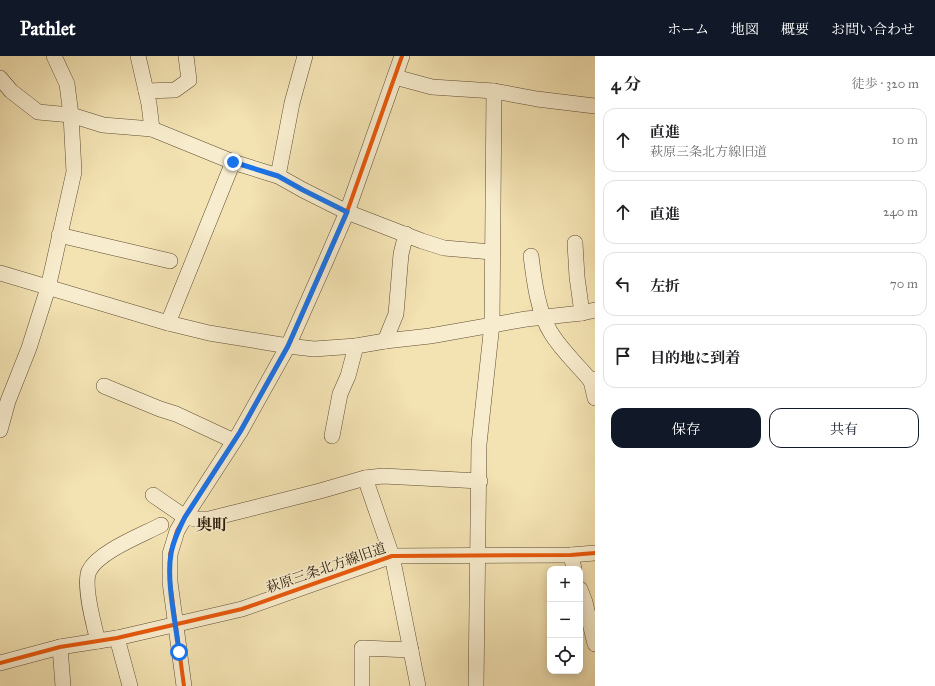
<!DOCTYPE html>
<html lang="ja">
<meta charset="utf-8">
<style>
body{margin:0;font-family:"IM FELL Great Primer","Noto Serif JP",serif;background:#f6f6f6;color:#202124}
.controls{position:absolute;right:12px;bottom:12px;display:grid;overflow:hidden;border-radius:8px;box-shadow:0 2px 10px #0003}
.controls button{width:36px;height:36px;display:grid;place-items:center;padding:0;border:0;border-bottom:1px solid #e0e0e0;background:#fff;color:#202124;font:20px sans-serif}
.stop{position:absolute;width:12px;height:12px;margin:-9px;border:3px solid #1a73e8;border-radius:50%;background:#fff}
.stop.end{background:#1a73e8;border-color:#fff;box-shadow:0 1px 4px #0008}
.list{margin:0;padding:0;list-style:none}
h2{display:flex;justify-content:space-between;align-items:center;height:52px;margin:0;padding:0 16px;font-size:17px}
h2 small{font-size:13px;font-weight:400;color:#757577}
.list li{display:grid;grid-template-columns:26px 1fr auto;gap:12px;align-items:center;box-sizing:border-box;height:64px;margin:0 8px 8px;padding:0 8px;border:1px solid #e0e0e0;border-radius:12px}
.list b{display:block;font-size:15px;white-space:nowrap}
.list p{margin:0;font-size:13px;white-space:nowrap;color:#757577}
.list em{font-size:13px;font-style:normal;color:#757577}
.actions{display:flex;gap:8px;padding:12px 16px}
.actions a{flex:1;padding:9px 0;border:1px solid #111827;border-radius:12px;text-align:center;font-size:14px;color:#111827}
.actions .main{background:#111827;color:#fff}
.icon{flex:none;width:22px;height:22px;fill:none;stroke:currentColor;stroke-width:2;stroke-linecap:round;stroke-linejoin:round}
.map{position:relative;flex:none;width:595px;height:630px;overflow:hidden}
header{display:flex;align-items:center;gap:24px;box-sizing:border-box;height:56px;padding:0 20px;background:#111827;color:#fff}
header strong{font-size:19px}
nav{display:flex;gap:22px;margin-inline-start:auto;font-size:14px}
main{display:flex}
aside{flex:1;background:#fff}
.map>svg:first-child{display:block}
.lines{fill:none;stroke-linecap:round;stroke-linejoin:round}
.minor-casing{stroke:#5e4d32;stroke-width:16}
.minor{stroke:#f7eccd;stroke-width:15}
.cycleway-casing{stroke:#f7eccd;stroke-width:6}
.cycleway{stroke:#e8590c;stroke-width:4}
.route{stroke:#1a73e8;stroke-width:5}
.labels{text-anchor:middle;dominant-baseline:central;stroke-width:3;stroke-linejoin:round;paint-order:stroke}
.street-label{font-size:14px;fill:#2d1b08;stroke:#f7eccd}
.quarter-label{font-size:16px;font-weight:bold;fill:#2d1b08;stroke:#f7eccd}
</style>
<header>
<strong>Pathlet</strong>
<nav><a>ホーム</a><a>地図</a><a>概要</a><a>お問い合わせ</a></nav>
</header>
<main>
<div class="map">
<svg width="595" height="630" viewBox="0 0 595 630">
<rect width="100%" height="100%" fill="#f3e2b2"/>
<filter id="stains"><feTurbulence type="fractalNoise" baseFrequency=".005" numOctaves="4"/><feColorMatrix values="0 0 0 0 .2 0 0 0 0 .09 0 0 0 0 .02 0 0 0 .5 -.17"/></filter>
<radialGradient id="worn" r=".72"><stop offset=".6" stop-color="#630" stop-opacity="0"/><stop offset="1" stop-color="#630" stop-opacity=".3"/></radialGradient>
<g class="lines">
<defs>
<g id="minor">
<path d="M 138,0 L 149,48 L 152,73"/>
<path d="M 395,21 L 432,31 L 494,35 L 537,43 L 595,50"/>
<path d="M 0,22 L 11,35 L 38,56 L 71,59 L 103,69 L 152,73 L 233,106 L 278,120 L 303,134 L 347,156 L 422,185 L 444,192 L 492,196"/>
<path d="M 146,35 L 175,34 L 189,24 L 186,0"/>
<path d="M 278,120 L 292,47 L 305,0"/>
<path d="M 59,179 L 170,205"/>
<path d="M 575,187 L 577,221 L 582,257"/>
<path d="M 531,200 C 534,224 538,257 551,277 C 562,295 578,309 591,325 L 595,323"/>
<path d="M 0,217 L 168,267 L 209,277 L 288,290 L 314,293 L 356,290 L 385,285 L 430,280 L 526,263 L 582,257 L 595,254"/>
<path d="M 168,267 L 233,106"/>
<path d="M 385,285 L 396,258 L 401,198 L 406,178"/>
<path d="M 591,325 L 595,342"/>
<path d="M 104,330 L 160,353 L 176,358 L 234,385"/>
<path d="M 0,374 L 8,345 L 29,292 L 48,232 L 74,116 L 71,59 L 67,28 L 54,0"/>
<path d="M 332,380 L 340,338 L 348,320 L 356,290"/>
<path d="M 365,422 L 392,500 L 418,630"/>
<path d="M 153,439 L 185,461 L 196,463 L 209,463 L 320,435 L 365,422 L 383,420 L 480,425"/>
<path d="M 571,499 L 574,513"/>
<path d="M 580,533 L 585,546 L 595,588"/>
<path d="M 117,582 L 130,630"/>
<path d="M 98,585 C 94,570 83,529 89,515 C 98,496 142,479 161,469"/>
<path d="M 60,591 L 63,630"/>
<path d="M 0,607 L 60,591 L 117,582 L 242,553 L 392,500 L 571,499 L 595,497"/>
<path d="M 184,630 L 170,526 L 170,498 L 177,475 L 185,461 L 240,376 L 288,290 L 324,209 L 347,156 L 402,0"/>
<path d="M 362,630 L 362,592 L 411,594"/>
<path d="M 476,630 L 479,388 L 492,268 L 494,35"/>
</g>
</defs>
<use href="#minor" class="minor-casing"/>
<use href="#minor" class="minor"/>
<defs>
<g id="cycleway">
<path d="M 0,607 L 60,591 L 117,582 L 242,553 L 392,500 L 571,499 L 595,497"/>
<path d="M 184,630 L 170,526 L 170,498 L 177,475 L 185,461 L 240,376 L 288,290 L 324,209 L 347,156 L 402,0"/>
</g>
</defs>
<use href="#cycleway" class="cycleway-casing"/>
<use href="#cycleway" class="cycleway"/>
</g>
<g class="lines">
<path class="route" d="M 179,596 C 176,568 166,524 171,498 C 173,485 179,473 185,461 L 240,376 L 288,290 L 347,156 L 303,134 L 278,120 L 233,106"/>
</g>
<g class="labels">
<g class="street-label">
<text transform="translate(326 512) rotate(-19)">萩原三条北方線旧道</text>
</g>
<g class="quarter-label">
<text x="212" y="468">奥町</text>
</g>
</g>
<rect width="100%" height="100%" filter="url(#stains)"/>
<rect width="100%" height="100%" fill="url(#worn)"/>
</svg>
<div class="controls">
<button>+</button>
<button>−</button>
<button><svg class="icon" aria-label="locate" viewBox="0 0 24 24"><circle cx="12" cy="12" r="6"/><path d="M12 2v4M12 18v4M2 12h4M18 12h4"/></svg></button>
</div>
<div class="stop" style="left:179px;top:596px"></div>
<div class="stop end" style="left:233px;top:106px"></div>
</div>
<aside>
<h2>4 分<small>徒歩 · 320 m</small></h2>
<ul class="list">
<li><svg class="icon" aria-label="ahead" viewBox="0 0 24 24"><path d="M12 20V5M6 11l6-6 6 6"/></svg><div><b>直進</b><p>萩原三条北方線旧道</p></div><em>10 m</em></li>
<li><svg class="icon" aria-label="ahead" viewBox="0 0 24 24"><path d="M12 20V5M6 11l6-6 6 6"/></svg><div><b>直進</b></div><em>240 m</em></li>
<li><svg class="icon" aria-label="left" viewBox="0 0 24 24"><path d="M17 20v-9H6M10 6l-5 5 5 5"/></svg><div><b>左折</b></div><em>70 m</em></li>
<li><svg class="icon" aria-label="arrive" viewBox="0 0 24 24"><path d="M6 21V4h12l-3 4 3 4H6"/></svg><div><b>目的地に到着</b></div></li>
</ul>
<div class="actions"><a class="main">保存</a><a>共有</a></div>
</aside>
</main>
